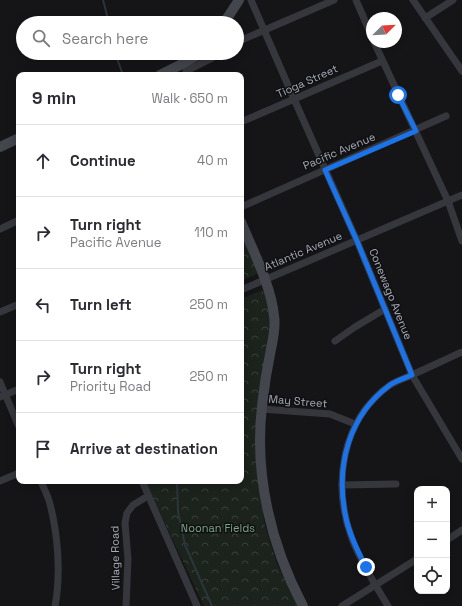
<!DOCTYPE html>
<meta charset="utf-8">
<style>
body{margin:0;font-family:"Space Grotesk",sans-serif;background:#f2f2f3;color:#2b2b33}
.controls{position:absolute;right:12px;bottom:12px;display:grid;overflow:hidden;border-radius:8px;box-shadow:0 2px 10px #0003}
.controls button{width:36px;height:36px;display:grid;place-items:center;padding:0;border:0;border-bottom:1px solid #e1e1e2;background:#fff;color:#2b2b33;font:20px sans-serif}
.compass{position:absolute;left:366px;top:12px;width:36px;height:36px;border-radius:50%;background:#fff;box-shadow:0 2px 10px #0003;rotate:66deg}
.stop{position:absolute;width:12px;height:12px;margin:-9px;border:3px solid #1a73e8;border-radius:50%;background:#fff}
.stop.end{background:#1a73e8;border-color:#fff;box-shadow:0 1px 4px #0008}
.list{margin:0;padding:0;list-style:none}
h2{display:flex;justify-content:space-between;align-items:center;height:52px;margin:0;padding:0 16px;font-size:17px}
h2 small{font-size:13px;font-weight:400;color:#7c7c81}
.list li{display:grid;grid-template-columns:26px 1fr auto;gap:12px;align-items:center;box-sizing:border-box;height:72px;padding:0 16px;border-top:1px solid #e1e1e2}
.list b{display:block;font-size:15px;white-space:nowrap}
.list p{margin:0;font-size:13px;white-space:nowrap;color:#7c7c81}
.list em{font-size:13px;font-style:normal;color:#7c7c81}
.icon{flex:none;width:22px;height:22px;fill:none;stroke:currentColor;stroke-width:2;stroke-linecap:round;stroke-linejoin:round}
.map{position:relative;flex:none;width:462px;height:606px;overflow:hidden}
.search{position:absolute;background:#fff;box-shadow:0 2px 10px #0003;left:16px;top:16px;width:228px;height:44px;display:flex;align-items:center;gap:10px;box-sizing:border-box;padding:0 14px;border-radius:22px;color:#7c7c81;font-size:15px}
.panel{position:absolute;background:#fff;box-shadow:0 2px 10px #0003;left:16px;top:72px;width:228px;height:412px;border-radius:8px}
.map>svg:first-child{display:block}
.park{fill:url(#park-crowns)}
.lines{fill:none;stroke-linecap:round;stroke-linejoin:round}
.stream{stroke:#2b353c;stroke-width:2}
.street{stroke:#36373d;stroke-width:7}
.secondary{stroke:#44464d;stroke-width:10}
.route{stroke:#1a73e8;stroke-width:5}
.labels{text-anchor:middle;dominant-baseline:central;stroke-width:3;stroke-linejoin:round;paint-order:stroke}
.street-label{font-size:11px;fill:#a7acb8;stroke:#101013}
.park-label{font-size:11px;fill:#7da480;stroke:#101013}
</style>
<div class="map">
<svg width="462" height="606" viewBox="0 0 462 606">
<defs>
<pattern id="park-crowns" width="20" height="18" patternUnits="userSpaceOnUse"><rect width="20" height="18" fill="#1b231c"/><path d="M2 6a3 3 0 1 1 6 0M12 15a3 3 0 1 1 6 0" fill="none" stroke="#39403b"/></pattern>
</defs>
<rect width="100%" height="100%" fill="#151518"/>
<g class="park">
<path d="M 241,230 L 258,268 L 257,274 L 241,281 Z"/>
<path d="M 262,290 L 265,295 L 271,322 L 256,436 L 257,473 L 265,526 L 277,564 L 298,606 L 204,606 L 145,481 L 241,481 L 241,299 Z"/>
</g>
<g class="lines">
<g class="stream">
<path d="M 103,0 L 109,23"/>
<path d="M 115,53 L 123,75"/>
<path d="M 177,481 L 178,512 L 185,545 L 212,606"/>
</g>
<g class="street">
<path d="M 251,0 L 294,99 L 357,241 L 412,375 L 462,459"/>
<path d="M 356,0 L 372,37"/>
<path d="M 413,0 L 462,71"/>
<path d="M 425,18 L 453,0"/>
<path d="M 237,42 L 334,0"/>
<path d="M 374,42 L 448,201 L 462,241"/>
<path d="M 186,71 L 212,58 L 213,56 L 217,53"/>
<path d="M 241,122 L 382,61"/>
<path d="M 241,207 L 446,116"/>
<path d="M 0,229 L 19,220"/>
<path d="M 241,290 L 462,195"/>
<path d="M 0,312 L 19,304"/>
<path d="M 335,341 L 355,327 L 385,309"/>
<path d="M 0,382 L 19,427"/>
<path d="M 0,397 L 19,389"/>
<path d="M 261,409 L 330,414 L 355,424"/>
<path d="M 0,481 L 19,473"/>
<path d="M 41,481 C 44,489 48,496 50,504 C 58,535 61,575 55,606"/>
<path d="M 142,481 L 197,606"/>
<path d="M 342,485 L 396,484"/>
<path d="M 447,540 L 462,530"/>
<path d="M 126,606 L 128,559 L 125,523 L 127,513 L 133,505 L 148,496"/>
<path d="M 342,606 L 417,559"/>
<path d="M 388,606 C 375,585 361,562 352,539 C 332,485 341,420 390,385 C 396,381 405,378 412,375 C 429,367 445,360 462,352"/>
</g>
<g class="secondary">
<path d="M 224,23 L 239,0"/>
<path d="M 160,75 L 184,63 L 201,53"/>
<path d="M 0,147 L 19,138"/>
<path d="M 241,222 C 253,251 271,285 274,316 C 276,327 273,339 271,349 C 267,368 264,387 262,406 C 254,475 271,546 303,606"/>
</g>
</g>
<g class="lines">
<path class="route" d="M 366,567 C 357,550 348,532 345,513 C 336,465 349,415 390,385 C 396,381 405,378 412,375 L 357,241 L 325,170 L 416,131 L 398,95"/>
</g>
<g class="labels">
<g class="street-label">
<text transform="translate(307 81) rotate(-24)">Tioga Street</text>
<text transform="translate(339 151) rotate(-23)">Pacific Avenue</text>
<text transform="translate(303 251) rotate(-23)">Atlantic Avenue</text>
<text transform="translate(391 294) rotate(68)">Conewago Avenue</text>
<text transform="translate(298 401) rotate(5)">May Street</text>
<text transform="translate(115 558) rotate(-91)">Village Road</text>
</g>
<g class="park-label">
<text x="218" y="528">Noonan Fields</text>
</g>
</g>
</svg>
<div class="controls">
<button>+</button>
<button>−</button>
<button><svg class="icon" aria-label="locate" viewBox="0 0 24 24"><circle cx="12" cy="12" r="6"/><path d="M12 2v4M12 18v4M2 12h4M18 12h4"/></svg></button>
</div>
<svg class="compass" viewBox="-18 -18 36 36"><path d="M0-13l5 13h-10z" fill="#e53935"/><path d="M0 13l5-13h-10z" fill="#7c7c81"/></svg>
<div class="stop" style="left:398px;top:95px"></div>
<div class="stop end" style="left:366px;top:567px"></div>
<div class="search"><svg class="icon" aria-label="search" viewBox="0 0 24 24"><circle cx="10" cy="10" r="6"/><path d="M15 15l6 6"/></svg>Search here</div>
<section class="panel">
<h2>9 min<small>Walk · 650 m</small></h2>
<ul class="list">
<li><svg class="icon" aria-label="ahead" viewBox="0 0 24 24"><path d="M12 20V5M6 11l6-6 6 6"/></svg><div><b>Continue</b></div><em>40 m</em></li>
<li><svg class="icon" aria-label="right" viewBox="0 0 24 24"><path d="M7 20v-9h11M14 6l5 5-5 5"/></svg><div><b>Turn right</b><p>Pacific Avenue</p></div><em>110 m</em></li>
<li><svg class="icon" aria-label="left" viewBox="0 0 24 24"><path d="M17 20v-9H6M10 6l-5 5 5 5"/></svg><div><b>Turn left</b></div><em>250 m</em></li>
<li><svg class="icon" aria-label="right" viewBox="0 0 24 24"><path d="M7 20v-9h11M14 6l5 5-5 5"/></svg><div><b>Turn right</b><p>Priority Road</p></div><em>250 m</em></li>
<li><svg class="icon" aria-label="arrive" viewBox="0 0 24 24"><path d="M6 21V4h12l-3 4 3 4H6"/></svg><div><b>Arrive at destination</b></div></li>
</ul>
</section>
</div>
